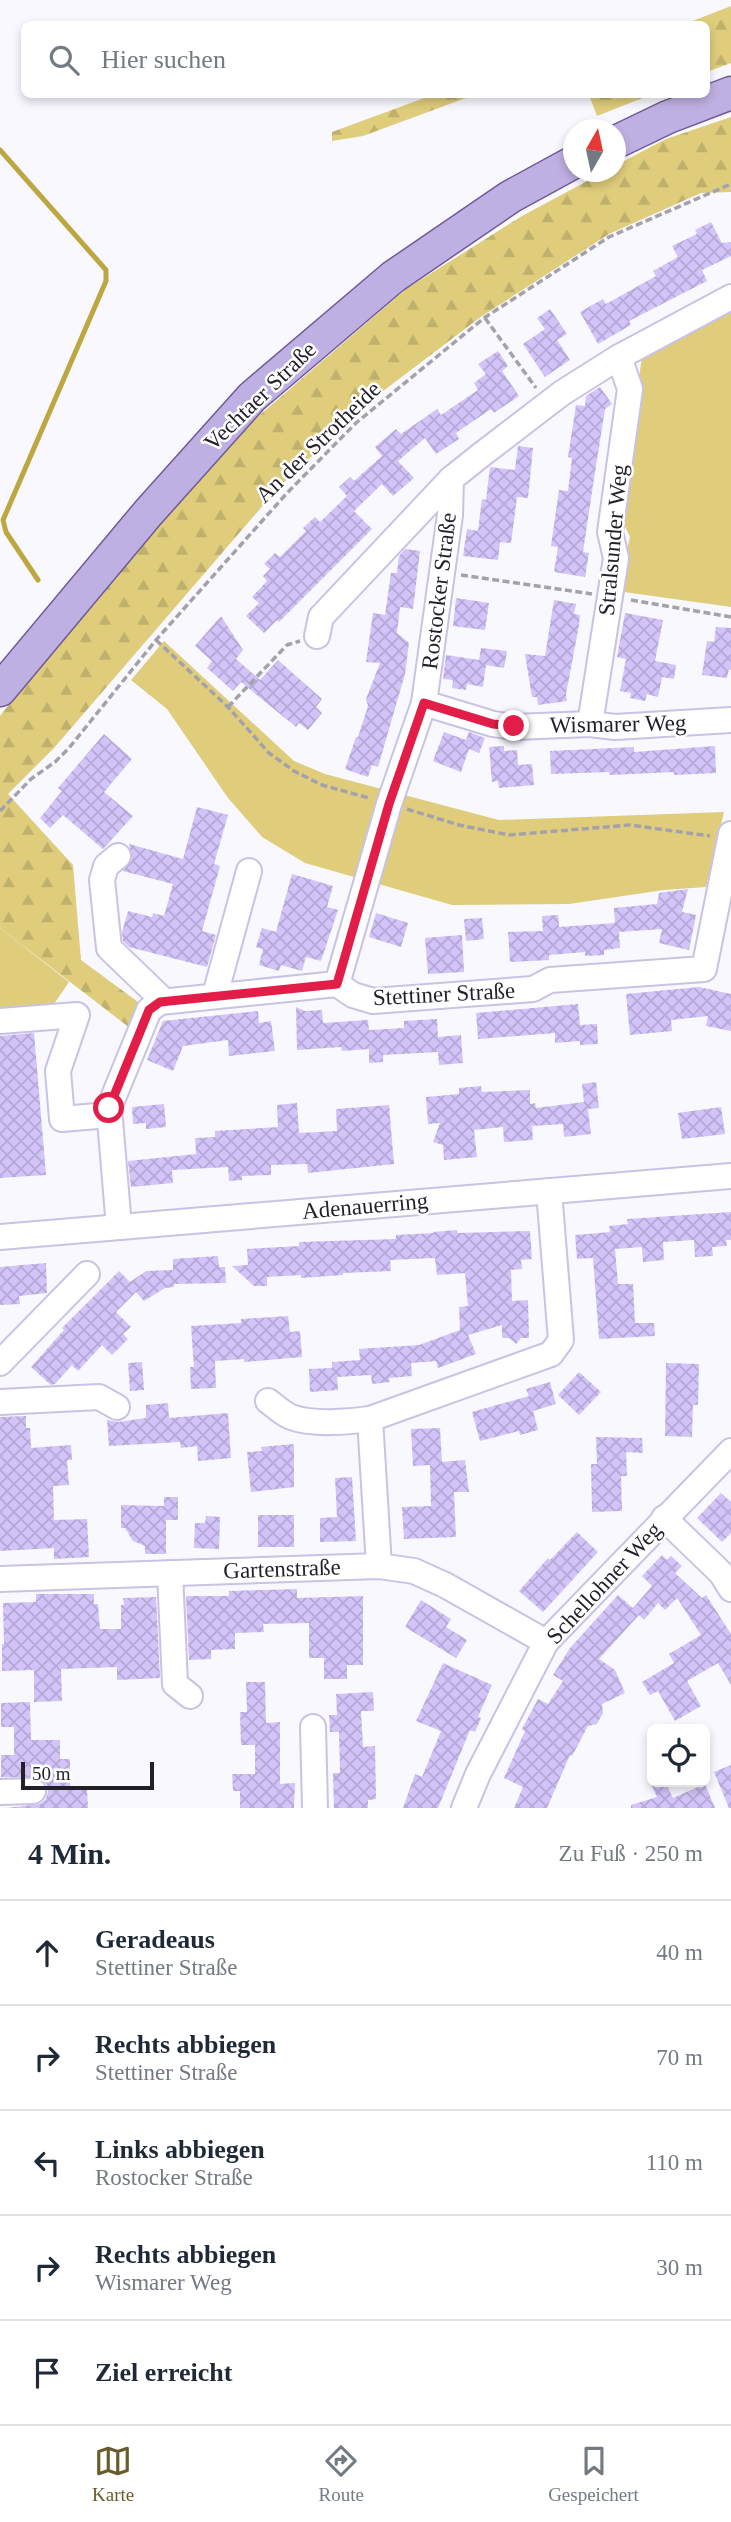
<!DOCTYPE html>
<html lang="de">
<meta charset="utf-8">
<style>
body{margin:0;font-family:Georgia,serif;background:#f6f6f7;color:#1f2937}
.controls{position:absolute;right:21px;bottom:21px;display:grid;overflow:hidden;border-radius:10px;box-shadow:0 4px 10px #0003}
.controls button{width:63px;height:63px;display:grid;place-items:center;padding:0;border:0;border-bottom:2px solid #e0e1e3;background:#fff;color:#1f2937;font:35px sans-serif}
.compass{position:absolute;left:563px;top:119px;width:63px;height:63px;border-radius:50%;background:#fff;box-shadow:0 4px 10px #0003;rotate:9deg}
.scale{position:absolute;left:21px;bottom:18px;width:133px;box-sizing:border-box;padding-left:7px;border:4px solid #221f2b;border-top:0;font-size:19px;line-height:24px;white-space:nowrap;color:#221f2b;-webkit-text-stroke:5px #fff;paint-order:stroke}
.stop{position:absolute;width:21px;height:21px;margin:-16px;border:5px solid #e11d48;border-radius:50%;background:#fff}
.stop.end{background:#e11d48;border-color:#fff;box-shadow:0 2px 7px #0008}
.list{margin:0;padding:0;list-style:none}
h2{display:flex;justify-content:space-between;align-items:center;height:91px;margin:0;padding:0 28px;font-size:30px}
h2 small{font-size:23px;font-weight:400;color:#747a83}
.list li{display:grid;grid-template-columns:46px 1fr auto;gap:21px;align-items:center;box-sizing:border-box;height:105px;padding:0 28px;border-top:2px solid #e0e1e3}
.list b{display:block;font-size:26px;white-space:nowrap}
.list p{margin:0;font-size:23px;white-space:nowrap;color:#747a83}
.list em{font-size:23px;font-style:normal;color:#747a83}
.icon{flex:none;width:38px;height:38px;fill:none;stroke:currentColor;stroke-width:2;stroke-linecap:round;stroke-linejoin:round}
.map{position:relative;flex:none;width:731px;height:1808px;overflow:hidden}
.search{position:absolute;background:#fff;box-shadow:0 4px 10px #0003;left:21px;right:21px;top:21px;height:77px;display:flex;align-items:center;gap:18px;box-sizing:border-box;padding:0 24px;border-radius:10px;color:#747a83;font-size:26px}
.sheet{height:616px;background:#fff}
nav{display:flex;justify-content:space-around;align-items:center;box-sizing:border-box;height:98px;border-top:2px solid #e0e1e3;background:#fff;font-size:19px;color:#747a83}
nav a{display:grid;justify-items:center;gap:4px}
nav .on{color:#685d2a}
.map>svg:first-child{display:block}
.green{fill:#dfcd7c}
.forest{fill:url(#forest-firs)}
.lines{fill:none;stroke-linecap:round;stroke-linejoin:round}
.stream{stroke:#bca741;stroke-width:5}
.building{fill:url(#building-cross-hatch)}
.minor-casing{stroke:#cac2e4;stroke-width:28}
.major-casing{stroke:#6d5b97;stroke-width:35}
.path{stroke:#a3a2ab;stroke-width:3.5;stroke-dasharray:7 3.5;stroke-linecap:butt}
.minor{stroke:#fff;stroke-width:24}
.major{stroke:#bfb0e3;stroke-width:32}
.route{stroke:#e11d48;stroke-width:9}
.labels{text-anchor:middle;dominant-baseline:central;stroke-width:5;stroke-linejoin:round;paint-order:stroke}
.street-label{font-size:23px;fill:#221f2b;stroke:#fff}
</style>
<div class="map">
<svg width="731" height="1808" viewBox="0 0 731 1808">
<defs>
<pattern id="forest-firs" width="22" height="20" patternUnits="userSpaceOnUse" patternTransform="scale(1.75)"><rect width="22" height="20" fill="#dfcd7c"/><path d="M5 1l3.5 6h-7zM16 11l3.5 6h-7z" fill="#bfb06b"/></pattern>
<pattern id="building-cross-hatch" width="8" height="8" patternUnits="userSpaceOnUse" patternTransform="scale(1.75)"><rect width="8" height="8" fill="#d2c4f9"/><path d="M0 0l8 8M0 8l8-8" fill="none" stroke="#b4a8d6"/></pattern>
</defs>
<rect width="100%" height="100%" fill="#f9f8ff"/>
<g class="green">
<path d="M 731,308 L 731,607 L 617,591 L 630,537 L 620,516 L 642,356 Z"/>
<path d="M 164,641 L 294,761 L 325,774 L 499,820 L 724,812 L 706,887 L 664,890 L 569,904 L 452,905 L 305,863 L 262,837 L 228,798 L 167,709 L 131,680 Z"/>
<path d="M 0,928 L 69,982 L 54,1004 L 0,1009 Z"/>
</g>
<g class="forest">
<path d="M 731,6 L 731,63 L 707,72 L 706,24 L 685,24 Z"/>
<path d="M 435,94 L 474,95 L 363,136 L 332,141 L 332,132 Z"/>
<path d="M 589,95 L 650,95 L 597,116 Z"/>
<path d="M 731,117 L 731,192 L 701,193 L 609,234 L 482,316 L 374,398 L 278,488 L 54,748 L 8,794 L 73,865 L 81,960 L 138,1002 L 130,1028 L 0,928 L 0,716 L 74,621 L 240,432 L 406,289 L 522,216 L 604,172 L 616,172 L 616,165 L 622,162 L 666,139 Z"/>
</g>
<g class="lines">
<path class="stream" d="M 0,150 L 106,270 L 106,281 L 3,520 L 6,532 L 38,580"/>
</g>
<g class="building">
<path d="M 711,222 L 722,243 L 731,242 L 731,256 L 702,270 L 707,281 L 629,321 L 631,325 L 598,344 L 580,312 L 603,299 L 606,304 L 656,276 L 653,271 L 678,257 L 672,246 L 697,234 L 695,230 Z"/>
<path d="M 550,309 L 567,334 L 557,340 L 570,360 L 545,377 L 523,344 L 545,329 L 537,318 Z"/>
<path d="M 498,351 L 508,366 L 502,371 L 519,396 L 494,413 L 491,409 L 456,433 L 459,439 L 436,454 L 425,438 L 398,461 L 414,478 L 393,496 L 382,484 L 354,511 L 372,529 L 279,622 L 277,620 L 264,633 L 246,616 L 259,603 L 252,597 L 267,581 L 263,576 L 270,569 L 264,564 L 275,553 L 280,557 L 306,531 L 303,528 L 315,517 L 320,522 L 347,496 L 339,487 L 350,477 L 354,481 L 382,456 L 375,447 L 396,429 L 401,434 L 437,409 L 441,415 L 478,390 L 474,383 L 486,374 L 478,364 Z"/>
<path d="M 600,387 L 612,404 L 605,409 L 593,485 L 583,552 L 589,553 L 585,577 L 554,572 L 558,547 L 551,546 L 559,490 L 568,491 L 572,458 L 568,457 L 576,405 L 585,406 L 586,396 Z"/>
<path d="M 518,446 L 533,448 L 528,498 L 517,497 L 511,543 L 500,542 L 498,560 L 463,556 L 467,529 L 478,531 L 482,499 L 486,500 L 490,467 L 515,470 Z"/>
<path d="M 405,549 L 420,551 L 413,609 L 400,607 L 397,633 L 409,643 L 405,674 L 378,767 L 372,765 L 368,777 L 345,769 L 356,737 L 358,737 L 368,706 L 366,699 L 380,663 L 366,662 L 373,613 L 385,615 L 391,573 L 397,573 L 399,556 Z"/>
<path d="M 456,598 L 489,603 L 485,630 L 453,626 Z"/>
<path d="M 554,600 L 576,604 L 574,614 L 580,615 L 579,625 L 566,694 L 567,701 L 538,705 L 537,697 L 532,697 L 525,654 L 545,656 Z"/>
<path d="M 625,613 L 663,620 L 655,661 L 676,665 L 674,679 L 662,677 L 658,697 L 647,694 L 645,701 L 630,698 L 631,693 L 620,691 L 626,659 L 617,657 Z"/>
<path d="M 221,616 L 243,650 L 236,659 L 260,680 L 278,660 L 322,699 L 316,707 L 322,713 L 308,730 L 299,723 L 296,727 L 241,682 L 233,691 L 207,668 L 212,661 L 195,646 Z"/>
<path d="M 716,627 L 731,628 L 731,670 L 729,669 L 727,678 L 702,675 L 707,641 L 714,642 Z"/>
<path d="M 481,648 L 507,651 L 504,668 L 486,665 L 483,687 L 467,684 L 466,690 L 452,688 L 453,680 L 443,679 L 446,655 L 479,660 Z"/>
<path d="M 444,732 L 466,740 L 469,732 L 485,738 L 479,753 L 469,749 L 461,772 L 433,761 Z"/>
<path d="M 104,734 L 132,759 L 104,792 L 133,816 L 103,849 L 63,815 L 50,828 L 40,818 L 62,791 L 58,788 Z"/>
<path d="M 504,746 L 504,751 L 517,750 L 518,765 L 532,764 L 534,785 L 499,788 L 498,781 L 492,782 L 489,747 Z"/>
<path d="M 715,746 L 716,773 L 674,775 L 674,772 L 610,775 L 609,772 L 551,774 L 550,751 L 634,747 L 634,752 Z"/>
<path d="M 197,807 L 228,815 L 214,864 L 220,866 L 202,931 L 216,935 L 207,967 L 129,947 L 123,941 L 122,932 L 128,911 L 152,917 L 153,913 L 164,916 L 173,884 L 123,871 L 132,860 L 129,844 L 183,859 Z"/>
<path d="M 292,874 L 333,886 L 327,907 L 338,910 L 321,961 L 306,957 L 302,971 L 281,965 L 279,971 L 259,965 L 263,949 L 256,947 L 262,928 L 276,932 Z"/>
<path d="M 688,889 L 682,912 L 696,915 L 689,950 L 659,943 L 662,929 L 619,932 L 620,948 L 604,950 L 604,955 L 585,956 L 585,952 L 549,955 L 549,960 L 510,962 L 508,932 L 543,931 L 542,916 L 558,915 L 559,927 L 615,923 L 614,908 L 657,904 L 659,893 Z"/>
<path d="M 376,913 L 408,923 L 401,947 L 369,937 Z"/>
<path d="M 482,918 L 484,939 L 466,941 L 464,919 Z"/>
<path d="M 462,935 L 464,972 L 428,974 L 425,938 Z"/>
<path d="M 699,987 L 731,994 L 731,1031 L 706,1026 L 708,1016 L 671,1020 L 672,1031 L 630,1035 L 626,994 Z"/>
<path d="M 578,1004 L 580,1025 L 597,1024 L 598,1044 L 580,1045 L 580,1041 L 555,1043 L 555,1033 L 478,1039 L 476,1013 Z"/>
<path d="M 296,1007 L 305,1011 L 322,1010 L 323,1023 L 368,1020 L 369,1030 L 404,1028 L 404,1021 L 437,1019 L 438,1037 L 461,1035 L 463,1063 L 439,1065 L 438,1052 L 383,1055 L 383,1062 L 369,1063 L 369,1049 L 342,1051 L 341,1047 L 297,1050 Z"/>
<path d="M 258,1011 L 259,1023 L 271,1021 L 275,1051 L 229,1056 L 228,1040 L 183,1046 L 173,1071 L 147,1060 L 163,1021 Z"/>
<path d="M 34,1033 L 46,1175 L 0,1178 L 0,1036 Z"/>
<path d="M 596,1082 L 599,1108 L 588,1109 L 591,1134 L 564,1137 L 563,1124 L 532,1126 L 533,1140 L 504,1142 L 503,1127 L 474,1130 L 477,1157 L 444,1160 L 443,1145 L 433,1142 L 440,1123 L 428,1124 L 426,1097 L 459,1094 L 459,1088 L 481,1086 L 482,1092 L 530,1090 L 530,1104 L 535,1103 L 536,1108 L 584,1102 L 582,1084 Z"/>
<path d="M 297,1103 L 299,1133 L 337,1131 L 336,1109 L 389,1105 L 394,1164 L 308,1173 L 307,1164 L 271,1165 L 271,1175 L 242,1176 L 242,1180 L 229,1181 L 228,1167 L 172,1170 L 173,1183 L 131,1187 L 128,1161 L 196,1154 L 195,1138 L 215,1137 L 215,1131 L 278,1127 L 277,1105 Z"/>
<path d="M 164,1104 L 166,1127 L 146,1129 L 146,1123 L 133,1124 L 132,1107 Z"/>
<path d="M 721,1107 L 725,1134 L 682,1139 L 678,1113 Z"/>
<path d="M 731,1212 L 731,1240 L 726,1240 L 727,1246 L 712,1247 L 713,1256 L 695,1257 L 694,1240 L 663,1242 L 664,1260 L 643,1262 L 642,1247 L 615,1249 L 618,1284 L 633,1284 L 635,1323 L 654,1323 L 655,1336 L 599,1339 L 593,1258 L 577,1259 L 575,1235 L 610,1232 L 609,1226 L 628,1224 L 627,1219 Z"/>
<path d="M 457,1230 L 458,1233 L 530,1231 L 532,1259 L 521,1260 L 522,1269 L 511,1270 L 512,1301 L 528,1300 L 529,1338 L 521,1338 L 516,1344 L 509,1338 L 502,1338 L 502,1325 L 468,1335 L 476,1354 L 438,1368 L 436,1361 L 411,1363 L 412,1376 L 389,1378 L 390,1382 L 372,1384 L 371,1375 L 337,1377 L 338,1390 L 310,1392 L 309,1369 L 332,1368 L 332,1362 L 360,1360 L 359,1349 L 419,1345 L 460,1330 L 459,1307 L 468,1306 L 465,1273 L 437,1275 L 435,1258 L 390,1260 L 391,1271 L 343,1273 L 343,1275 L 301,1278 L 301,1275 L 267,1277 L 267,1286 L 254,1286 L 232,1266 L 248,1265 L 247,1249 L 299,1246 L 299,1242 L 396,1239 L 396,1235 L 434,1233 L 433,1232 Z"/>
<path d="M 218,1256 L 219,1267 L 225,1267 L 226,1283 L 174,1284 L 174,1287 L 165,1288 L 144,1301 L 136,1292 L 116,1312 L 131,1327 L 123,1334 L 128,1339 L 112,1355 L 102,1345 L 78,1371 L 72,1365 L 55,1384 L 51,1385 L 31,1367 L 64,1330 L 62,1328 L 119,1271 L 130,1282 L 146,1271 L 173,1270 L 173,1259 Z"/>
<path d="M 46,1263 L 47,1293 L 19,1296 L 20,1304 L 0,1305 L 0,1267 Z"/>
<path d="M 288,1316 L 290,1332 L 300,1331 L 302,1357 L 244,1362 L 244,1359 L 215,1361 L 216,1388 L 191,1389 L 190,1367 L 194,1367 L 191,1326 L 241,1323 L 241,1319 Z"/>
<path d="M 142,1362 L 144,1390 L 130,1391 L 128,1363 Z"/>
<path d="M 666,1363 L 699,1364 L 698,1405 L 693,1405 L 692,1437 L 665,1436 Z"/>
<path d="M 579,1372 L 601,1392 L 579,1415 L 558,1395 Z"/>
<path d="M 550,1382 L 556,1404 L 533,1411 L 538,1430 L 520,1435 L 519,1431 L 480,1441 L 472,1412 L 529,1396 L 526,1389 Z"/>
<path d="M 168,1403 L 169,1418 L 228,1413 L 231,1458 L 198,1461 L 197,1446 L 181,1448 L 180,1442 L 109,1446 L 107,1420 L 118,1422 L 146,1418 L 146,1405 Z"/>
<path d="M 26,1416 L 26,1428 L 30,1428 L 31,1448 L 71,1445 L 72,1460 L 67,1460 L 69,1485 L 53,1486 L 54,1520 L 87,1519 L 89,1557 L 54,1559 L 54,1548 L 0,1551 L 0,1417 Z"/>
<path d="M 440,1428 L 442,1462 L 465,1460 L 469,1492 L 454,1492 L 456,1537 L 404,1539 L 402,1507 L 431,1506 L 430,1465 L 413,1466 L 411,1429 Z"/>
<path d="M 596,1437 L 642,1438 L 643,1453 L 626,1452 L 627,1476 L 621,1476 L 622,1511 L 592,1512 L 591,1464 L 597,1464 Z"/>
<path d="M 294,1444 L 294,1487 L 251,1492 L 247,1452 L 262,1451 L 261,1447 Z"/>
<path d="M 352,1477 L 356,1541 L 320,1542 L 320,1518 L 337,1517 L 335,1478 Z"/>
<path d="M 721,1493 L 731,1502 L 731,1533 L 722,1542 L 697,1518 Z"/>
<path d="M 164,1497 L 178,1497 L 178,1520 L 166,1520 L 166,1554 L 145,1554 L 145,1546 L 133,1541 L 125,1528 L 121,1528 L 121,1505 L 164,1506 Z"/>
<rect x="258" y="1515" width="36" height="32"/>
<path d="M 206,1516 L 220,1517 L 219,1549 L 194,1548 L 195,1523 L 205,1523 Z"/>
<path d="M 577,1532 L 598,1552 L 543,1612 L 519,1591 L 548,1558 L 550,1560 Z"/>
<path d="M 662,1555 L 667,1560 L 671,1556 L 682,1566 L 675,1573 L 702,1598 L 706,1595 L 731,1634 L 731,1685 L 718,1663 L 687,1681 L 701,1706 L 675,1721 L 658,1691 L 650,1695 L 642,1682 L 674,1663 L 669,1654 L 701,1635 L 677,1598 L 665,1610 L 658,1603 L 644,1620 L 639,1615 L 599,1659 L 615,1670 L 625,1693 L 602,1704 L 603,1713 L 597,1724 L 588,1726 L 572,1756 L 570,1755 L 547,1808 L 514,1808 L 523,1787 L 504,1778 L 525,1731 L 522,1729 L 538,1699 L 548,1704 L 563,1681 L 553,1675 L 570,1648 L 618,1595 L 633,1608 L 652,1586 L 642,1576 Z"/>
<path d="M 297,1589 L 297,1598 L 363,1596 L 363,1665 L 347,1665 L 347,1679 L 324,1679 L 324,1658 L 309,1658 L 309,1623 L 263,1624 L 264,1632 L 235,1633 L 235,1649 L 211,1650 L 211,1659 L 189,1660 L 186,1596 L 229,1596 L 229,1591 Z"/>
<path d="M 36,1594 L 94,1594 L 94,1604 L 98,1604 L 100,1629 L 121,1629 L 121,1605 L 124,1605 L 123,1598 L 156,1597 L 160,1678 L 117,1680 L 117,1667 L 61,1669 L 62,1701 L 34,1702 L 34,1670 L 2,1671 L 2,1644 L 4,1644 L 3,1603 L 36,1602 Z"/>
<path d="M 421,1600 L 451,1619 L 446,1627 L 467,1640 L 456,1658 L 405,1627 Z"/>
<path d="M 443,1663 L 492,1685 L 478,1717 L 481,1718 L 475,1732 L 470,1730 L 438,1808 L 403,1808 L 415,1774 L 422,1777 L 441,1731 L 416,1721 Z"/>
<path d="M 246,1682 L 265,1682 L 266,1723 L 280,1722 L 280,1784 L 295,1783 L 294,1808 L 240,1808 L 240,1791 L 233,1791 L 232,1774 L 255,1774 L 255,1745 L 241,1745 L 240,1712 L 247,1712 Z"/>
<path d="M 373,1692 L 374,1711 L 361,1711 L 363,1747 L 375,1746 L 376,1799 L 368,1800 L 368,1808 L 334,1808 L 333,1773 L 340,1773 L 339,1732 L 330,1732 L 329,1715 L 337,1715 L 336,1694 Z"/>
<path d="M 30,1702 L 31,1740 L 60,1740 L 60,1759 L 70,1759 L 70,1790 L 87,1789 L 88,1808 L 7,1808 L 40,1804 L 46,1799 L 48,1791 L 46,1784 L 39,1778 L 1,1777 L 1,1755 L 14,1755 L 14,1727 L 1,1727 L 1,1703 Z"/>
<path d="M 731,1765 L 731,1808 L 729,1808 L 714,1772 Z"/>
<path d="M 650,1782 L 665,1782 L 673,1798 L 705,1784 L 715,1808 L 631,1808 L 631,1805 L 657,1797 Z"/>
</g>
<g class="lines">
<defs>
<g id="minor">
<path d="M 317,636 L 321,617 L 451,479 L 481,455 L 562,393 L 619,357 L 731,297"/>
<path d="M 424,703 L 493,724 L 514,727 L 590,724 L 615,727 L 731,720"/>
<path d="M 590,724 L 616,558 L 610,532 L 630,389 L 619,357"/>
<path d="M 118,856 L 106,866 L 102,880 L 109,948 L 164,1001"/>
<path d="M 337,984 L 389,804 L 424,703 L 450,515 L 451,479"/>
<path d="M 215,995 L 249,871"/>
<path d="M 0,1021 L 77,1015 L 58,1071 L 62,1119 L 109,1115"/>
<path d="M 119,1227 L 109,1108 L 149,1010 L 160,1002 L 337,984 L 353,995 L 373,1001 L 533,989 L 550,980 L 704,969 L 731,834"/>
<path d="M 0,1237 L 731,1176"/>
<path d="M 0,1363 L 87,1274"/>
<path d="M 268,1401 C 275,1406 283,1414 291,1417 C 312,1425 349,1422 370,1419"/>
<path d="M 0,1402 L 99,1397 L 117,1407"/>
<path d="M 664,1518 L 721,1573 L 731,1589"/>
<path d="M 379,1566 L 370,1419 L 551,1354 L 561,1340 L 549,1191"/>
<path d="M 170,1573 L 175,1684 L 190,1696"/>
<path d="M 0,1579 L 379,1566 L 414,1571 L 445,1585 L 546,1642"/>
<path d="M 313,1727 L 315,1808"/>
<path d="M 0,1792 L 33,1791"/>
<path d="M 464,1808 L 478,1774 L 546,1642 L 731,1451"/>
</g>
<g id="major">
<path d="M 616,142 L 668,117 L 731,93"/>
<path d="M 0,690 L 148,513 L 252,397 L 393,277 L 510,197 L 574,162"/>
</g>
</defs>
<use href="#minor" class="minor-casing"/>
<use href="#major" class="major-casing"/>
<g class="path">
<path d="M 485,318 L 536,388"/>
<path d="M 461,575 L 592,594"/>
<path d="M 631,600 L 731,617"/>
<path d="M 156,640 L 228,707 L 269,753 L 294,771 L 322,785 L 369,798"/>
<path d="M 228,707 L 287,645 L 300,641"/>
<path d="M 407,809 L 459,825 L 509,835 L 630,825 L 710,836"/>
<path d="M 0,811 L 31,779 L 55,762 L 69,748 L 156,640 L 287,493 L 356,423 L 484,318 L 609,237 L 731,184"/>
</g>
<use href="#minor" class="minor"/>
<use href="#major" class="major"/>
</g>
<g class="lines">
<path class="route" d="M 109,1108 L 149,1010 L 160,1002 L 337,984 L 389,804 L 424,703 L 493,724 L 514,726"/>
</g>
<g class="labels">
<g class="street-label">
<text transform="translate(260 396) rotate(-44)">Vechtaer Straße</text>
<text transform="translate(318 442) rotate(-44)">An der Strotheide</text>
<text transform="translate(613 540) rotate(-85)">Stralsunder Weg</text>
<text transform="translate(439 591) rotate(-83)">Rostocker Straße</text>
<text transform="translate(618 724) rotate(-1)">Wismarer Weg</text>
<text transform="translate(444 994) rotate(-3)">Stettiner Straße</text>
<text transform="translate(365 1206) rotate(-5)">Adenauerring</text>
<text transform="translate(282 1569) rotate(-2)">Gartenstraße</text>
<text transform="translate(604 1583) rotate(-47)">Schellohner Weg</text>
</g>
</g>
</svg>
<div class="controls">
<button><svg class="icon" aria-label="locate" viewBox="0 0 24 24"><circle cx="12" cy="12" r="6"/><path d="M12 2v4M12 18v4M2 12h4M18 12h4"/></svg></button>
</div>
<svg class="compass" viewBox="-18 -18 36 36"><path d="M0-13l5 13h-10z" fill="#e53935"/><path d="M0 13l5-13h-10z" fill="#747a83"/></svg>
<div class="scale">50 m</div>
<div class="stop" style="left:109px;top:1108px"></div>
<div class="stop end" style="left:514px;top:726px"></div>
<div class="search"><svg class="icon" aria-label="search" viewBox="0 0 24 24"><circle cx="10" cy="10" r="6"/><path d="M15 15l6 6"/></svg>Hier suchen</div>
</div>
<section class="sheet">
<h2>4 Min.<small>Zu Fuß · 250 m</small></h2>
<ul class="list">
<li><svg class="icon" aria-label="ahead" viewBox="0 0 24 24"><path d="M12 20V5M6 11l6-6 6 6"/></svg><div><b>Geradeaus</b><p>Stettiner Straße</p></div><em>40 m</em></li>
<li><svg class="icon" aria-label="right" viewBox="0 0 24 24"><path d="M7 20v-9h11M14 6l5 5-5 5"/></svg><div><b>Rechts abbiegen</b><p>Stettiner Straße</p></div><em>70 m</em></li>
<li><svg class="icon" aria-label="left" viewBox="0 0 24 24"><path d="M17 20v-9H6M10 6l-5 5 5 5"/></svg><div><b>Links abbiegen</b><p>Rostocker Straße</p></div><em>110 m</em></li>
<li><svg class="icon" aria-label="right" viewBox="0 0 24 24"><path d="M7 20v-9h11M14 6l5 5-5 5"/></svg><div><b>Rechts abbiegen</b><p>Wismarer Weg</p></div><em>30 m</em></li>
<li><svg class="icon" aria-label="arrive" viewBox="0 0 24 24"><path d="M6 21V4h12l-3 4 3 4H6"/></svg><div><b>Ziel erreicht</b></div></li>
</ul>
</section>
<nav>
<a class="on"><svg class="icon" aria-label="map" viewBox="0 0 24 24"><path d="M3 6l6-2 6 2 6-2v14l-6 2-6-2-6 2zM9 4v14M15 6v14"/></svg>Karte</a>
<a><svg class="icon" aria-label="directions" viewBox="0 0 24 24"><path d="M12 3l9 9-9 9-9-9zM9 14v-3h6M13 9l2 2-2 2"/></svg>Route</a>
<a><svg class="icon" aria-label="saved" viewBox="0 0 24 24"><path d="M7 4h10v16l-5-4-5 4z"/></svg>Gespeichert</a>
</nav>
